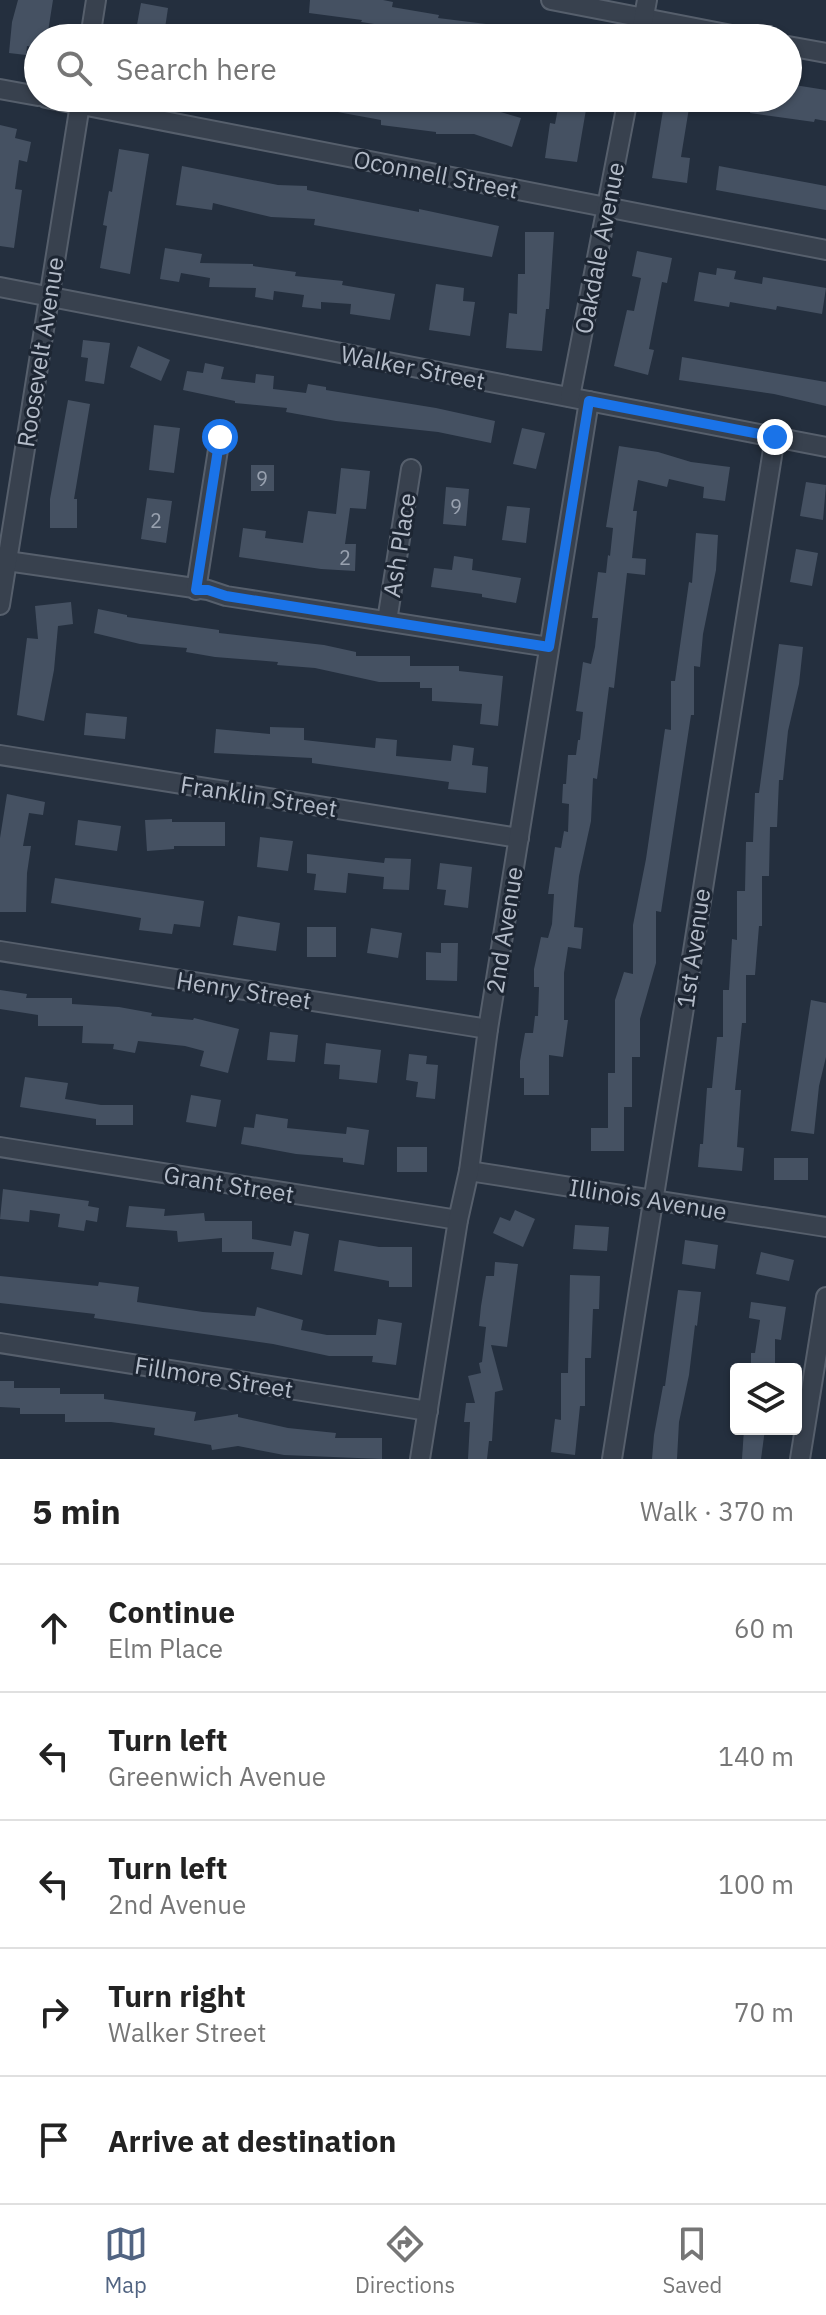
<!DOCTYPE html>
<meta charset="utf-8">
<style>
body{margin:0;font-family:"IBM Plex Sans",sans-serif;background:#f2f2f2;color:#222}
.controls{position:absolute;right:24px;bottom:24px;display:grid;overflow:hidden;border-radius:8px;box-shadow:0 2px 6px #0004}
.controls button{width:72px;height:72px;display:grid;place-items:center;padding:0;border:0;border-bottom:2px solid #e0e0e0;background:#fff;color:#222;font:40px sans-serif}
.stop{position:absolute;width:24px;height:24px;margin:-18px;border:6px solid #1a73e8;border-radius:50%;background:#fff}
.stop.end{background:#1a73e8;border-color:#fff;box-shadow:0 2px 8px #0008}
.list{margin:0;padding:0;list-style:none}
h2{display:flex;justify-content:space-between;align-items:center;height:104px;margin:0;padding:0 32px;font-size:34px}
h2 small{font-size:26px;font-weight:400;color:#767676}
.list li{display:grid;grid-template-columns:52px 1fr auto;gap:24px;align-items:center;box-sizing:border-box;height:128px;padding:0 32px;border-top:2px solid #e0e0e0}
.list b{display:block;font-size:30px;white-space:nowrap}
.list p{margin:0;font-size:26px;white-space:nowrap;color:#767676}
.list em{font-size:26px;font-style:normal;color:#767676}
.icon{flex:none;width:44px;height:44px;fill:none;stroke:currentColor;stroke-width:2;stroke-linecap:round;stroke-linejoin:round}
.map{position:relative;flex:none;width:826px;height:1459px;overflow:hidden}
.search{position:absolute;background:#fff;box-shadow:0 2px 6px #0004;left:24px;right:24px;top:24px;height:88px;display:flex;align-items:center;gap:20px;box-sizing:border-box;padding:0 28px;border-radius:44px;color:#767676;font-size:30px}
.sheet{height:744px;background:#fff}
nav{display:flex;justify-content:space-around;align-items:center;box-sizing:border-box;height:112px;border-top:2px solid #e0e0e0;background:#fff;font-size:22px;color:#767676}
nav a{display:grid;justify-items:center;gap:4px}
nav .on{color:#516482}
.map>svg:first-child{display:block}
.building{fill:#455162}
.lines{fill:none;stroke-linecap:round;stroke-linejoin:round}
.street-casing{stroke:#565f6c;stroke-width:22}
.street{stroke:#38414e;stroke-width:18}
.route{stroke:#1a73e8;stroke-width:10}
.labels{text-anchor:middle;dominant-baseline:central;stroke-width:6;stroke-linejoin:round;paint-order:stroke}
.number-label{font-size:20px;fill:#98a1af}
.street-label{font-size:24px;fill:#b4bcc9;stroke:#1d2633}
</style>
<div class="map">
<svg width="826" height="1459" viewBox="0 0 826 1459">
<rect width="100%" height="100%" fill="#242f3e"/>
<g class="building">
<path d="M 18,0 L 53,0 L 47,38 L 38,38 L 38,47 L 27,46 L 26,55 L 9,53 L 12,22 Z"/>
<path d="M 310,0 L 383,0 L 393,2 L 392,7 L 439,15 L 438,18 L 494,25 L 528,32 L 528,38 L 454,38 L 399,30 L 400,28 L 361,22 L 362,20 L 309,13 Z"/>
<path d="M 141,3 L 168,8 L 164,35 L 136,30 Z"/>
<path d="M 788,84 L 826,90 L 826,121 L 815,119 L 814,122 L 750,113 L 753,98 L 788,98 Z"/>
<path d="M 305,98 L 428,98 L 427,104 L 477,105 L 521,118 L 512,147 L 474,134 L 436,134 L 436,132 L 381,125 L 381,120 L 305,106 Z"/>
<path d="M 560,98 L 588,98 L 577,162 L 545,158 L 550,123 L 555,124 Z"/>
<path d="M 664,104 L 689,108 L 681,157 L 690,158 L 687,183 L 652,178 Z"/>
<path d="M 0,125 L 17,129 L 15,138 L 31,142 L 27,162 L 19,160 L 15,189 L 22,190 L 14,248 L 0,246 Z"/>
<path d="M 119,149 L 149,154 L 130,274 L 100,268 L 107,226 L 103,225 L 109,191 L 112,192 Z"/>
<path d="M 182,166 L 278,185 L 307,186 L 307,190 L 419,212 L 419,209 L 499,226 L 492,257 L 314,225 L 315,219 L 271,217 L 213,203 L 212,210 L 176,205 Z"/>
<path d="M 719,166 L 826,186 L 826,210 L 716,190 Z"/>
<path d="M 525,232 L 554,232 L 549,309 L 546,309 L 542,351 L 506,348 L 509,313 L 517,314 L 518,274 L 525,274 Z"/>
<path d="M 165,248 L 202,254 L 200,263 L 253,264 L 253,266 L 296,272 L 295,276 L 343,281 L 342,285 L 395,294 L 390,320 L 350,314 L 351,304 L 321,302 L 321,309 L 302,307 L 304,295 L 274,291 L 273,300 L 255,297 L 256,288 L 209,287 L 210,278 L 181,273 L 179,282 L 160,279 Z"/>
<path d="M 637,251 L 672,258 L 667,283 L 662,282 L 649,349 L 654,350 L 648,375 L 614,366 L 627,310 L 634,311 L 641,278 L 632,276 Z"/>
<path d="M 717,268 L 736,271 L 734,279 L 762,284 L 763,277 L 826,288 L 822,314 L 777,306 L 776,310 L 730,302 L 729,307 L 694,301 L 699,272 L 716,275 Z"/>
<path d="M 436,284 L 464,288 L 463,301 L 475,302 L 470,336 L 429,330 Z"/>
<path d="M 83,340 L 110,343 L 104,384 L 85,381 L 88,358 L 81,357 Z"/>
<path d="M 138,346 L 170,360 L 161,381 L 130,367 Z"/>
<path d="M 682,357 L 826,382 L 826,406 L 774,394 L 679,380 Z"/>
<path d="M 205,363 L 224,367 L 221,379 L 255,383 L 256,374 L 274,376 L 273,389 L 306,393 L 308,384 L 326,387 L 326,390 L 436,408 L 495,421 L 491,443 L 438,432 L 336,421 L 286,412 L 287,408 L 235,403 L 235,401 L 183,390 L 187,371 L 203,373 Z"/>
<path d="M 68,400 L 90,404 L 74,499 L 77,499 L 77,528 L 50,528 L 50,499 Z"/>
<path d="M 154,425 L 180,428 L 174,473 L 149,470 Z"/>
<path d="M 522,428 L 545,433 L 536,469 L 513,464 Z"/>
<path d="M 619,446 L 658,452 L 691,462 L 730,467 L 725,501 L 703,498 L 704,487 L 669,479 L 667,487 L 638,480 L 633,511 L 637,511 L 632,558 L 646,559 L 645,575 L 627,573 L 614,688 L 609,687 L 597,779 L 593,778 L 591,821 L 579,876 L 574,927 L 583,928 L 581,949 L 568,947 L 564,973 L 564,1020 L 568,1020 L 563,1057 L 549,1055 L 549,1095 L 524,1095 L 524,1078 L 520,1078 L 520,1061 L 525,1033 L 533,1033 L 535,1016 L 538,1016 L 539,987 L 534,987 L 534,969 L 541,937 L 548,938 L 552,924 L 554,894 L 548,894 L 555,847 L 561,848 L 564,831 L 568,832 L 569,804 L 562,803 L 563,784 L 566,784 L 568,755 L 576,755 L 578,740 L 580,740 L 583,712 L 576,711 L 579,691 L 583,662 L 591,664 L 595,647 L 598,618 L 592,618 L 598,572 L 606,573 L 608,555 L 610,556 L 613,528 L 606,527 Z"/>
<rect x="251" y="465" width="23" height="26"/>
<path d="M 341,468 L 370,471 L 366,509 L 350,508 L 345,544 L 356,544 L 355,571 L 321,569 L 239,557 L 243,528 L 266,531 L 265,538 L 303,543 L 308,511 L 336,514 Z"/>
<path d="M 806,482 L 826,485 L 823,520 L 800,516 Z"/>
<path d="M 446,487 L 469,489 L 466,526 L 443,524 Z"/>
<path d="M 147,498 L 172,501 L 166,543 L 141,539 Z"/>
<path d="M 507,506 L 530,508 L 526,543 L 502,540 Z"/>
<path d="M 696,533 L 718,535 L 716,570 L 703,634 L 700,667 L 694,666 L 694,715 L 691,715 L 661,912 L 656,911 L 656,963 L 640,1019 L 640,1057 L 632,1057 L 632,1107 L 624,1107 L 624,1151 L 591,1151 L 591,1128 L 608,1128 L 608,1073 L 615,1073 L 615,1000 L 624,972 L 633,974 L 633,925 L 646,859 L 665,729 L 671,730 L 671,681 L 675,681 L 689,582 L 692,583 Z"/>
<path d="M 796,549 L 818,553 L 812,586 L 790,582 Z"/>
<path d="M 454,556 L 473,559 L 472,570 L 521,578 L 516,603 L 482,597 L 482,594 L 431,587 L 434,568 L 452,570 Z"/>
<path d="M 71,602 L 73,624 L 58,626 L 54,670 L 44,721 L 17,715 L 27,638 L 38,639 L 35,606 Z"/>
<path d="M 98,609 L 127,615 L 127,617 L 219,630 L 219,633 L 324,645 L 356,652 L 356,656 L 410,656 L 410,666 L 459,666 L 459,671 L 503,676 L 498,726 L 480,724 L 482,704 L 432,701 L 432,688 L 420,688 L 420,682 L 379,682 L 315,668 L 277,665 L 278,662 L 215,657 L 186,652 L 187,648 L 140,644 L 94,633 Z"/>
<path d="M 779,644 L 803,647 L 799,684 L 788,731 L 783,780 L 779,780 L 777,827 L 770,827 L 769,876 L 762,876 L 762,926 L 759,926 L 755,975 L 746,975 L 746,1023 L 742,1023 L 735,1090 L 741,1090 L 737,1147 L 744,1148 L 742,1171 L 698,1167 L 700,1144 L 703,1144 L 707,1088 L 712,1088 L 717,1037 L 723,1037 L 723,990 L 729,990 L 732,939 L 737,940 L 737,891 L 745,891 L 746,842 L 753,842 L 755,793 L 759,793 Z"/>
<path d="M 86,713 L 127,717 L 125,739 L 84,735 Z"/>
<path d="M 270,727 L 304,728 L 304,740 L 375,748 L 376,738 L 397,740 L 396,756 L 451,761 L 453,745 L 474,748 L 472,765 L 488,767 L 486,793 L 448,789 L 449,782 L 312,763 L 312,758 L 214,753 L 216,729 L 270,734 Z"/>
<path d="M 7,794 L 45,802 L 43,815 L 29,813 L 23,846 L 31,846 L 27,873 L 26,912 L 0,912 L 0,838 Z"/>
<path d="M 172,819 L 172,822 L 225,822 L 225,846 L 174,846 L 174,849 L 147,851 L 145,820 Z"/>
<path d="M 78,820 L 121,826 L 117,851 L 75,845 Z"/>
<path d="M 260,837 L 293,841 L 288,871 L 257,867 Z"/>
<path d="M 307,854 L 384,863 L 385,858 L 411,859 L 409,890 L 383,889 L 384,877 L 348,873 L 346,893 L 314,890 L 316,874 L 307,873 Z"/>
<path d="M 440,863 L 472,867 L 468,908 L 444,905 L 446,890 L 437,889 Z"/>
<path d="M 55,878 L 204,901 L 200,927 L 174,924 L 172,934 L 139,930 L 141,918 L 51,903 Z"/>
<path d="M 238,916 L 280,923 L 276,951 L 233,945 Z"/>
<rect x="307" y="927" width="29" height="30"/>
<path d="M 371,928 L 402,933 L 398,958 L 367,953 Z"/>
<path d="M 441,943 L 458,943 L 457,981 L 426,980 L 426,952 L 441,953 Z"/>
<path d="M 0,990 L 27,994 L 26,998 L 72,998 L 72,1004 L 119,1007 L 152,1013 L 151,1016 L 193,1020 L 194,1018 L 239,1029 L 228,1073 L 200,1066 L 204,1051 L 185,1046 L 138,1041 L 135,1053 L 113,1049 L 114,1044 L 82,1043 L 83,1026 L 38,1026 L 38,1015 L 0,1009 Z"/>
<path d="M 811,1000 L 826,1003 L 826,1057 L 819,1086 L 814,1134 L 791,1131 Z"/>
<path d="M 270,1032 L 298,1035 L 295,1062 L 267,1060 Z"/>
<path d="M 326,1043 L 381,1050 L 377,1083 L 339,1079 L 340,1065 L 324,1064 Z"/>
<path d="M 409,1054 L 427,1056 L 426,1064 L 438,1065 L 435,1099 L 416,1097 L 418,1082 L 406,1080 Z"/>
<path d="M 25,1077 L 68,1083 L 65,1099 L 101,1105 L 133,1105 L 133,1125 L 96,1125 L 96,1119 L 20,1107 Z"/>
<path d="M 191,1095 L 221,1100 L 216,1127 L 186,1122 Z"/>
<path d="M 256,1114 L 288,1119 L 287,1128 L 346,1134 L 347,1127 L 369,1130 L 364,1165 L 343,1162 L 343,1158 L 296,1154 L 241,1144 L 244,1127 L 254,1128 Z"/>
<rect x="397" y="1147" width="30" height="25"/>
<rect x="774" y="1158" width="34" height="22"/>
<path d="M 3,1189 L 89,1201 L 88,1206 L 99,1208 L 97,1222 L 86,1220 L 84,1231 L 58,1227 L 60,1214 L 30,1210 L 29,1222 L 0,1219 Z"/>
<path d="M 129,1206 L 165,1209 L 164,1216 L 204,1213 L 205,1221 L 252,1221 L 252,1239 L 291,1246 L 294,1231 L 309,1234 L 302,1275 L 271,1269 L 274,1252 L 222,1252 L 222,1238 L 178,1242 L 177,1231 L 126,1227 Z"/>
<path d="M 515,1210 L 535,1219 L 523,1247 L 493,1233 L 500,1217 L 510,1221 Z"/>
<path d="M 575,1225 L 609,1227 L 607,1251 L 573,1249 Z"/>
<path d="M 339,1240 L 379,1247 L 412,1247 L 412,1287 L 389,1287 L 389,1281 L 334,1271 Z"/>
<path d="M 685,1240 L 718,1245 L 715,1269 L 682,1264 Z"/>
<path d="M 761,1252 L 794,1260 L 789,1281 L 756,1274 Z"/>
<path d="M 495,1262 L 518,1264 L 507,1347 L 491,1345 L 503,1390 L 495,1392 L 492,1441 L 489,1441 L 487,1459 L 468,1459 L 470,1422 L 464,1422 L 466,1403 L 475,1403 L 468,1376 L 481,1373 L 479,1363 L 482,1362 L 486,1327 L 479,1326 L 481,1306 L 486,1276 L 494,1276 Z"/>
<path d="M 570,1275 L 600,1276 L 599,1309 L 593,1309 L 591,1358 L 585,1358 L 585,1406 L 580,1406 L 575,1455 L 551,1452 L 555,1419 L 561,1420 L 561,1373 L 568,1373 Z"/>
<path d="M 0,1276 L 98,1286 L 99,1282 L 139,1287 L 137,1302 L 203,1312 L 255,1316 L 257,1307 L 303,1320 L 301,1330 L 327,1335 L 376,1335 L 378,1319 L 402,1323 L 396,1365 L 372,1362 L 373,1356 L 329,1356 L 273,1344 L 94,1318 L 95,1314 L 0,1303 Z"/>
<path d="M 678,1290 L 701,1292 L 697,1326 L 695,1325 L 689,1375 L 679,1422 L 677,1459 L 652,1459 L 654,1435 L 663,1386 L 665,1386 Z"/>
<path d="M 751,1302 L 786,1307 L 781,1340 L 775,1339 L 775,1369 L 751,1369 L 751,1353 L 755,1353 L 760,1320 L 749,1318 Z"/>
<path d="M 0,1381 L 14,1381 L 14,1388 L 60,1388 L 60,1394 L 104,1394 L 104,1399 L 196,1412 L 194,1421 L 238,1414 L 238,1417 L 288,1428 L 336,1433 L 335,1438 L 382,1438 L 382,1459 L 284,1455 L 238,1446 L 212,1450 L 211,1445 L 154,1435 L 155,1428 L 111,1422 L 65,1422 L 65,1414 L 20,1414 L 20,1408 L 0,1407 Z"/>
<path d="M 744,1429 L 765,1429 L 761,1459 L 742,1459 Z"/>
</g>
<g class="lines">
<defs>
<g id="street">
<path d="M 551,0 L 747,38"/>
<path d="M 90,38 L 96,0"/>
<path d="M 640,38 L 647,0"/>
<path d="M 788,46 L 826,53"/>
<path d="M 0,89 L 38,96"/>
<path d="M 46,98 L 826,250"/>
<path d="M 0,287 L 826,447"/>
<path d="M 570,397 L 628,98"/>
<path d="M 7,561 L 208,590 L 226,596 L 549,647"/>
<path d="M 196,590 L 220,437"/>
<path d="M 0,605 L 81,98"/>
<path d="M 387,621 L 411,469"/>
<path d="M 0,755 L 519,838"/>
<path d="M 0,951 L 488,1029"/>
<path d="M 0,1147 L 458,1220"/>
<path d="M 469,1171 L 826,1227"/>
<path d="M 0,1343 L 428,1411"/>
<path d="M 420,1459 L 458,1220 L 469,1171 L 488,1029 L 589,401"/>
<path d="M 612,1459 L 775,437"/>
<path d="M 800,1459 L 826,1297"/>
</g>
</defs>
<use href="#street" class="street-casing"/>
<use href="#street" class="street"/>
</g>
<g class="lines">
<path class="route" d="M 220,437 L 196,590 L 208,590 L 226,596 L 549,647 L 589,401 L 775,437"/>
</g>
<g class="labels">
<g class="number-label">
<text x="262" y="478">9</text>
<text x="456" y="506">9</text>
<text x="156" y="520">2</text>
<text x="345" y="557">2</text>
</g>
<g class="street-label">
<text transform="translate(436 174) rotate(11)">Oconnell Street</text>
<text transform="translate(599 248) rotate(-79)">Oakdale Avenue</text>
<text transform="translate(40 352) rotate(-81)">Roosevelt Avenue</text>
<text transform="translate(413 367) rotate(11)">Walker Street</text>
<text transform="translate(399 545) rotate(-81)">Ash Place</text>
<text transform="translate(259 796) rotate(9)">Franklin Street</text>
<text transform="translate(504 930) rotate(-81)">2nd Avenue</text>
<text transform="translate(693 948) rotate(-82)">1st Avenue</text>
<text transform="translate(244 990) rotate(9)">Henry Street</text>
<text transform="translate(229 1184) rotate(9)">Grant Street</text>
<text transform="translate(648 1199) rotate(9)">Illinois Avenue</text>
<text transform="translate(214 1377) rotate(9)">Fillmore Street</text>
</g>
</g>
</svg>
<div class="controls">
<button><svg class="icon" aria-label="layers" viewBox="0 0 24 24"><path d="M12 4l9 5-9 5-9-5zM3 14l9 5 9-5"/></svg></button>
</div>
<div class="stop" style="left:220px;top:437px"></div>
<div class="stop end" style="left:775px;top:437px"></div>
<div class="search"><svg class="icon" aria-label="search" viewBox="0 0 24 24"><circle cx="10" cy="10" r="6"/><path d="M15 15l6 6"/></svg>Search here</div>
</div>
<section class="sheet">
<h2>5 min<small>Walk · 370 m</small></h2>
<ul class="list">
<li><svg class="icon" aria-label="ahead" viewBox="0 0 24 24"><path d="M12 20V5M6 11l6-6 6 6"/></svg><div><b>Continue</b><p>Elm Place</p></div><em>60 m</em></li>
<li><svg class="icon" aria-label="left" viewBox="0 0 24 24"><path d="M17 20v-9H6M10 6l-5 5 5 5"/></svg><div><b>Turn left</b><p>Greenwich Avenue</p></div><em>140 m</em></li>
<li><svg class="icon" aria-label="left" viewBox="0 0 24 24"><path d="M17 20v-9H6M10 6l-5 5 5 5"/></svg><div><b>Turn left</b><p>2nd Avenue</p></div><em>100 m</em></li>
<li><svg class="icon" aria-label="right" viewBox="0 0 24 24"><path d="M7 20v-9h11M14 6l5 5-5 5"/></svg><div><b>Turn right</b><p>Walker Street</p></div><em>70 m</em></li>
<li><svg class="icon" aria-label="arrive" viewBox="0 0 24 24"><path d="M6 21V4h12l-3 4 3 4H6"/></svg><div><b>Arrive at destination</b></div></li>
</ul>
</section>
<nav>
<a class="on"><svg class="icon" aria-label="map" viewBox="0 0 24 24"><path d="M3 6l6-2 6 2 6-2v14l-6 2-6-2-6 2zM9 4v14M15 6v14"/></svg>Map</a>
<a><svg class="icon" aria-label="directions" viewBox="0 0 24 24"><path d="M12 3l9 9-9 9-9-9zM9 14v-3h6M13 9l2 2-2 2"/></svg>Directions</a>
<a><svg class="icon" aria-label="saved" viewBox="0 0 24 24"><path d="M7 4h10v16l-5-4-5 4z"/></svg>Saved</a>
</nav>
